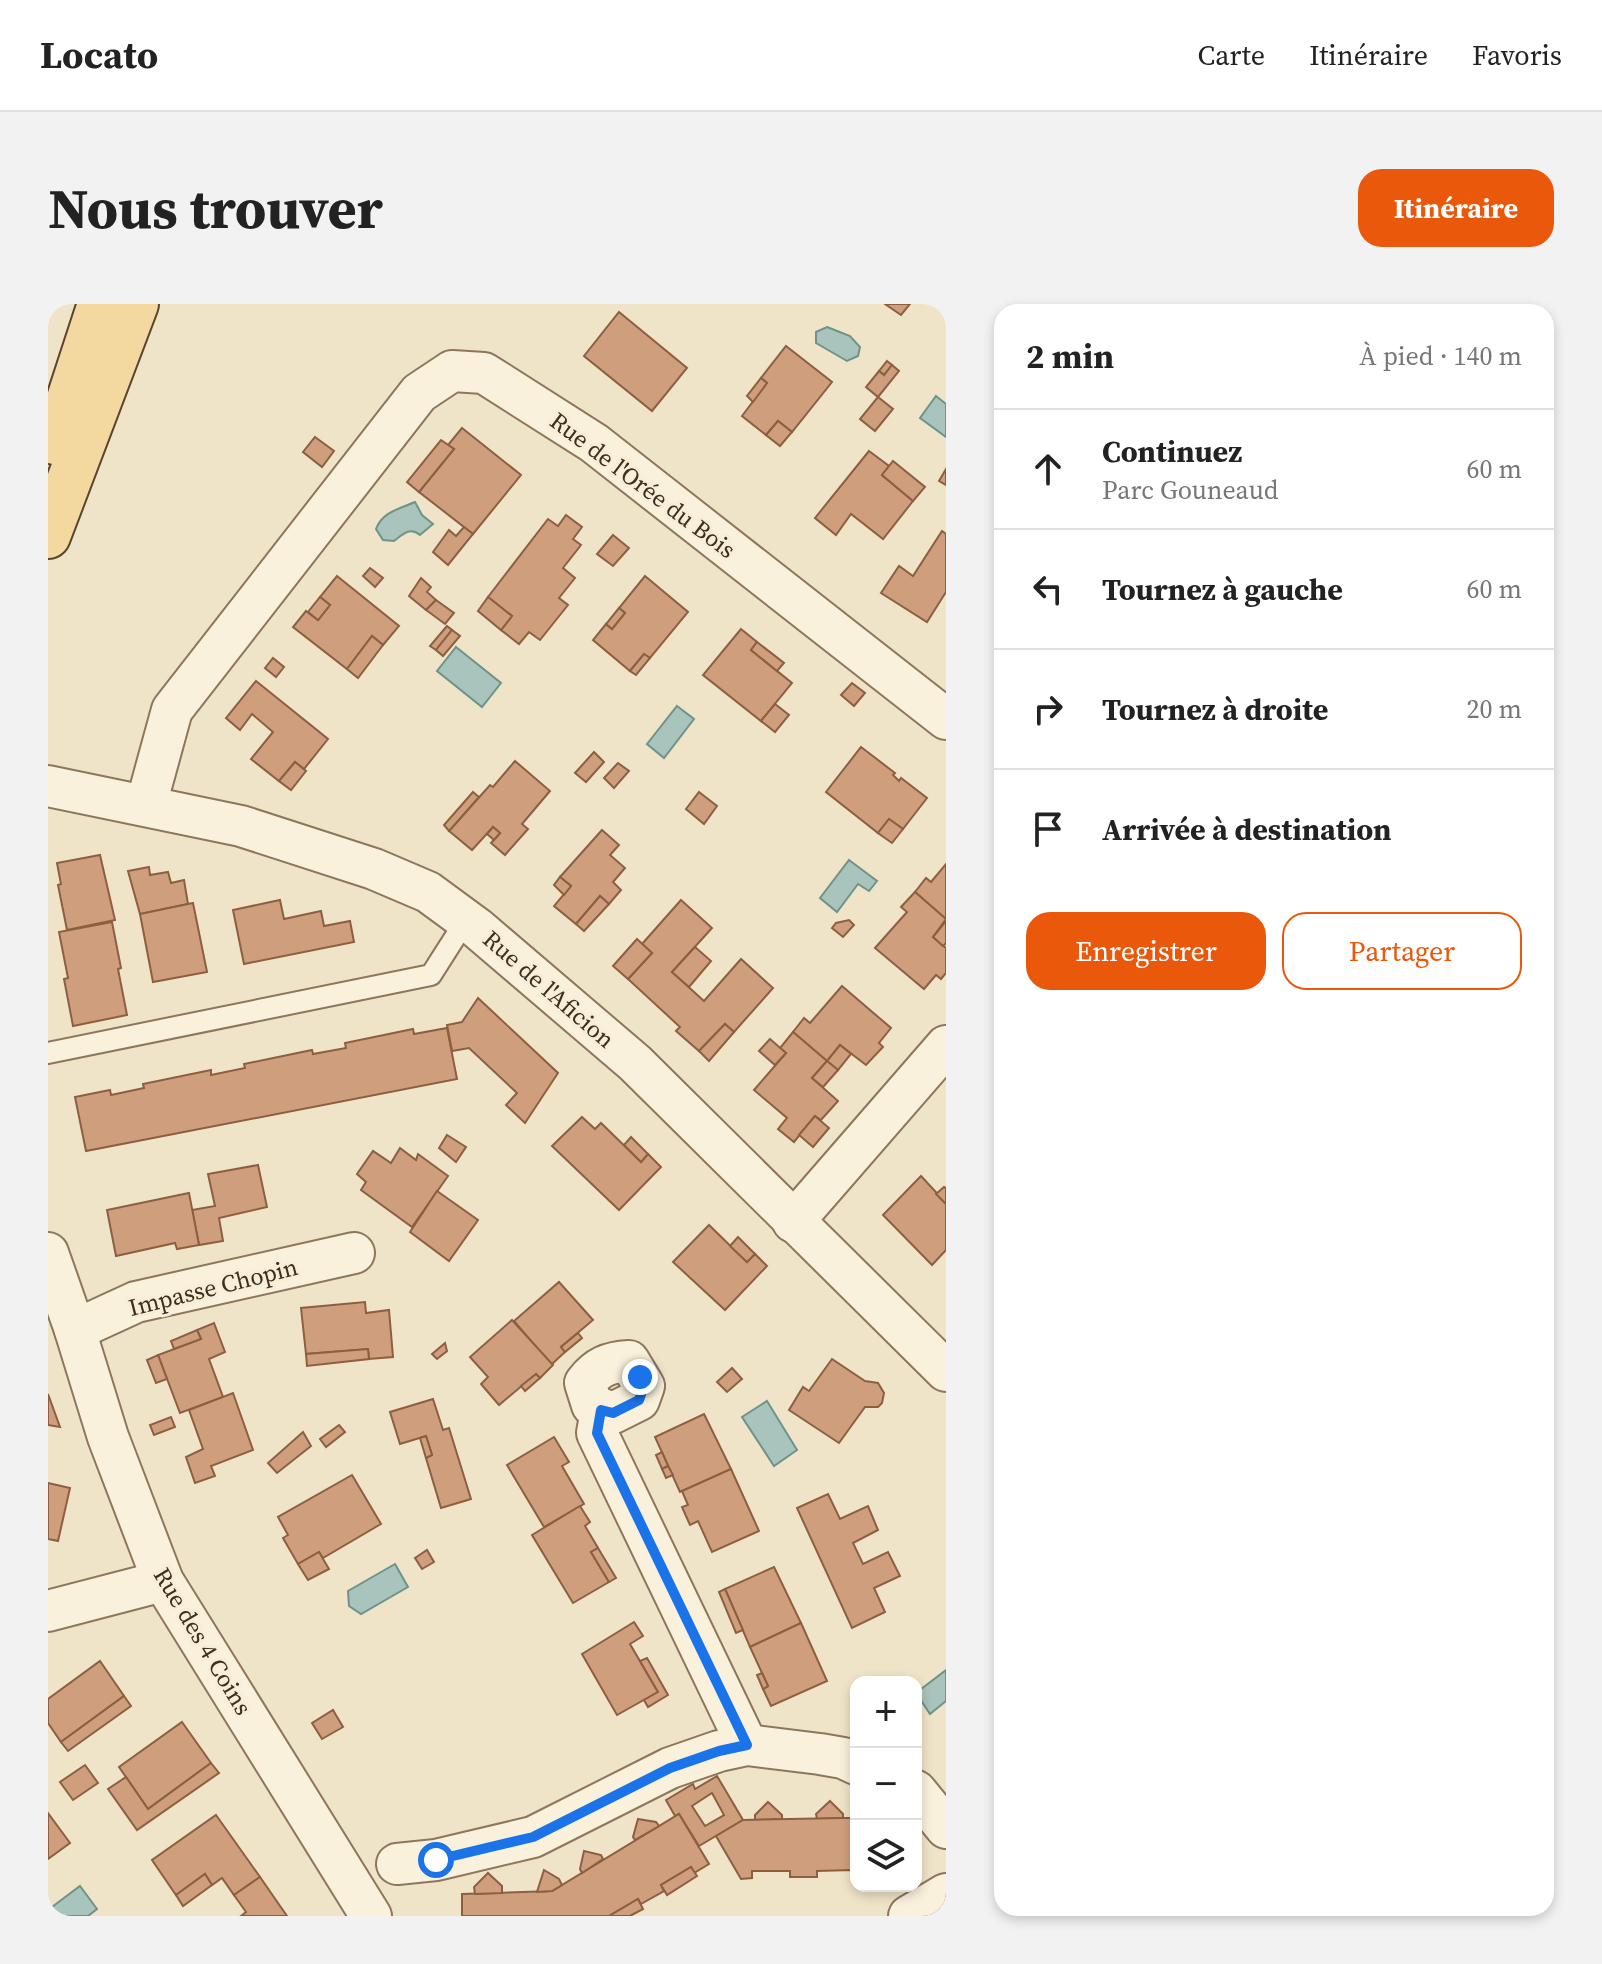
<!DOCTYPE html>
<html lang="fr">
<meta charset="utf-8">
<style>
body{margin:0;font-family:"Source Serif 4",serif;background:#f2f2f2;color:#222}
.controls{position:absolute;right:24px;bottom:24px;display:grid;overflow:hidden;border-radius:16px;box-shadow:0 4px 12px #0003}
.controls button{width:72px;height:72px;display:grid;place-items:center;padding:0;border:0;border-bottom:2px solid #e0e0e0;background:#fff;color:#222;font:40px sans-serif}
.stop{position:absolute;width:24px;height:24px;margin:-18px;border:6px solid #1a73e8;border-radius:50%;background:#fff}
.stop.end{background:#1a73e8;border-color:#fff;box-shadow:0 2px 8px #0008}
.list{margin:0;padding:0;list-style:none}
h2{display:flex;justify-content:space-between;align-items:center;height:104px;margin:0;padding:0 32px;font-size:34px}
h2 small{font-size:26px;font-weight:400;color:#767676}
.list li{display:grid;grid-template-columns:52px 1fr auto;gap:24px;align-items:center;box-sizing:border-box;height:120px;padding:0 32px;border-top:2px solid #e0e0e0}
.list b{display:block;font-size:30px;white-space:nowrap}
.list p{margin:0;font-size:26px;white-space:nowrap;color:#767676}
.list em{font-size:26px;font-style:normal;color:#767676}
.actions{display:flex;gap:16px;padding:24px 32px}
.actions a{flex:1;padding:18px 0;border:2px solid #ea580c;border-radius:24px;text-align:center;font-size:28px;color:#ea580c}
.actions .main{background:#ea580c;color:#fff}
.icon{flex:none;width:44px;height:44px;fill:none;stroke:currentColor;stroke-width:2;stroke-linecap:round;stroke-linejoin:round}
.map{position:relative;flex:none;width:898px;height:1612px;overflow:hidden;border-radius:24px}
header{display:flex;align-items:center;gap:48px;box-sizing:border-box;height:112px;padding:0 40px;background:#fff;border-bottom:2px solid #e0e0e0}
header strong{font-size:38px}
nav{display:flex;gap:44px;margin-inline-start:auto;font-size:28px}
.intro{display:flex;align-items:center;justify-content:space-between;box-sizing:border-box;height:192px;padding:0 48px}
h1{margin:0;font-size:56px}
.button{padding:20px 36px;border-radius:24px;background:#ea580c;color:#fff;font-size:28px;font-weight:700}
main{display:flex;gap:48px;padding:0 48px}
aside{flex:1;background:#fff;border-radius:24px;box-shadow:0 4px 12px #0003}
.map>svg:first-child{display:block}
.water{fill:#a9c4bc;stroke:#6f938a;stroke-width:2}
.building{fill:#cf9f7d;stroke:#8d5f41;stroke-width:2;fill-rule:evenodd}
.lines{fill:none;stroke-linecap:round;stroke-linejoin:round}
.lane-casing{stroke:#8d765c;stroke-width:24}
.street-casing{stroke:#8d765c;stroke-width:44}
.primary-casing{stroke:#5b4430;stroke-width:48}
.lane{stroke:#faf1dc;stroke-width:20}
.street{stroke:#faf1dc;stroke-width:40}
.primary{stroke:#f3d9a0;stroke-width:44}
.route{stroke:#1a73e8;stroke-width:10}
.labels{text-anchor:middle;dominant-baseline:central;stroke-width:6;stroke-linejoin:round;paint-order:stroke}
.street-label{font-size:24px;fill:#3d2e20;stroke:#f7eed8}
</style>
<header>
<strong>Locato</strong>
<nav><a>Carte</a><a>Itinéraire</a><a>Favoris</a></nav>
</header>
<div class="intro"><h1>Nous trouver</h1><a class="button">Itinéraire</a></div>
<main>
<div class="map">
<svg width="898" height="1612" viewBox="0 0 898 1612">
<rect width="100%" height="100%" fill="#f0e4c8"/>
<g class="water">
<path d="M 779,23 L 802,32 L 812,43 L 810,52 L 799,57 L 768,39 L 768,28 Z"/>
<path d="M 888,92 L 898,100 L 898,133 L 872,114 Z"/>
<path d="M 367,198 L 374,211 L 385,220 L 372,231 C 362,222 354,231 346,237 L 335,236 L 328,225 C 334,208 351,205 367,198 Z"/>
<path d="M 408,343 L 453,379 L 434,403 L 389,367 Z"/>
<path d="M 629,402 L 646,415 L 616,454 L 599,440 Z"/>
<path d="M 801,556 L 829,577 L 821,587 L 810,580 L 789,608 L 772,594 Z"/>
<path d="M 719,1097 L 749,1146 L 726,1162 L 694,1113 Z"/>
<path d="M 347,1260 L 360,1283 L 313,1310 L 301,1302 L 300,1287 Z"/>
<path d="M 898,1366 L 898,1397 L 882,1410 L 868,1389 Z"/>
<path d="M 32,1582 L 49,1605 L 40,1612 L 0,1612 L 0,1606 Z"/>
</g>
<g class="building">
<path d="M 837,0 L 862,0 L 853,11 Z"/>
<path d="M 571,8 L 639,64 L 604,107 L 536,52 Z"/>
<path d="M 738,42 L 784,78 L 744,128 L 730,117 L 718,131 L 694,112 L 719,79 L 713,74 Z"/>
<path d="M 839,57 L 844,61 L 836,71 L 831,67 Z"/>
<path d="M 844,61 L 851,67 L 830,93 L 818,83 L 831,67 L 836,71 Z"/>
<path d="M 713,74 L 719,79 L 705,98 L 699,92 Z"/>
<path d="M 830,93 L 845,105 L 827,127 L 812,115 Z"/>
<path d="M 730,117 L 744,128 L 732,142 L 718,131 Z"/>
<path d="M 414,124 L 473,171 L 425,230 L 371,188 L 406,145 L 400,141 Z"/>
<path d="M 267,133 L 286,147 L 274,163 L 255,148 Z"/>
<path d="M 393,136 L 406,145 L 371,188 L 359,178 Z"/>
<path d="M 821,147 L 841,162 L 834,171 L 865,197 L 835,235 L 803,210 L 788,231 L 767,214 Z"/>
<path d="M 845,157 L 877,183 L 865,197 L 834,171 Z"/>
<path d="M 898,165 L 898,181 L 891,177 Z"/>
<path d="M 518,211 L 534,223 L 525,235 L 533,241 L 515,264 L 527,274 L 511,294 L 520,301 L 492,336 L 481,328 L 471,340 L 453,326 L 464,312 L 440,293 L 500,215 L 510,222 Z"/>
<path d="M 416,223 L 425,230 L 400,261 L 385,248 L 401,226 L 408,232 Z"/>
<path d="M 894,227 L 898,230 L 898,288 L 879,318 L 833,289 L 851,262 L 865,272 Z"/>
<path d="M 565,231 L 581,244 L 565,262 L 549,250 Z"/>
<path d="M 322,264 L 335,274 L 327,283 L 315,272 Z"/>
<path d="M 289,272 L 351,322 L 335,341 L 324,332 L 299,365 L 245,323 L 258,307 L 270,316 L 282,301 L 272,293 Z"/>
<path d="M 597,272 L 640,308 L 602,354 L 596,350 L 582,367 L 545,336 L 558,320 L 564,325 L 577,309 L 571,304 Z"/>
<path d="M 373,274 L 383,283 L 379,288 L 388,296 L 378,306 L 361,292 Z"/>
<path d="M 272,293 L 282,301 L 270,316 L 260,308 Z"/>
<path d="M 440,293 L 464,312 L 453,326 L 430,307 Z"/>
<path d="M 388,296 L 406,309 L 397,320 L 378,306 Z"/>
<path d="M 571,304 L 577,309 L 564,325 L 558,320 Z"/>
<path d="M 399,322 L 404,326 L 388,346 L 382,342 Z"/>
<path d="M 693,325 L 709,338 L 703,346 L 744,379 L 713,417 L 655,371 Z"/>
<path d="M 404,326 L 412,332 L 395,352 L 388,346 Z"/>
<path d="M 324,332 L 335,341 L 310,374 L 299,365 Z"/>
<path d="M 709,338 L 736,359 L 729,367 L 703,346 Z"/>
<path d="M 596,350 L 602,354 L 588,371 L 582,367 Z"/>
<path d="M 225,354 L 236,363 L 228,373 L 217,364 Z"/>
<path d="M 208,377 L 280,435 L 256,465 L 247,458 L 231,477 L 203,455 L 225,428 L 204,410 L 192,426 L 178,414 Z"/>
<path d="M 804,379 L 817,389 L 806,402 L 793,391 Z"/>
<path d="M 727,400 L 741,411 L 727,428 L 713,417 Z"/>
<path d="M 813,443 L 847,469 L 845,471 L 851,477 L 853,474 L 879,494 L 855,525 L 841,515 L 830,529 L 778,488 Z"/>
<path d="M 546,448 L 556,458 L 538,478 L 527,469 Z"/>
<path d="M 467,457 L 502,487 L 474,520 L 480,525 L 457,551 L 443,539 L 452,529 L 445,523 L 424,546 L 401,527 L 442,481 L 445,483 Z"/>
<path d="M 247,458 L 258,467 L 243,486 L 231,477 Z"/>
<path d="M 570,459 L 581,467 L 566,484 L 556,474 Z"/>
<path d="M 425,488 L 431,493 L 401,527 L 396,521 Z"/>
<path d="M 651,488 L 669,502 L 656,520 L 638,505 Z"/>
<path d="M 841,515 L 855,525 L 844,539 L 830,529 Z"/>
<path d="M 445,523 L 452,529 L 446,536 L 439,530 Z"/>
<path d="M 554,526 L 571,541 L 562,551 L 577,564 L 565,578 L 573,586 L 561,600 L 552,592 L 528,620 L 506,602 L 523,582 L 512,573 Z"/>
<path d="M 52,551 L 67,616 L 19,626 L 10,581 L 13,580 L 9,559 Z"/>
<path d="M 898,560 L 898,615 L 867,588 L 878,574 L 883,578 Z"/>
<path d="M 101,563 L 102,571 L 120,568 L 123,579 L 136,576 L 140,600 L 92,610 L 80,567 Z"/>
<path d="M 512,573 L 523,582 L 516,591 L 506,581 Z"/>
<path d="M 867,588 L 898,615 L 885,633 L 898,644 L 898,669 L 893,675 L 888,671 L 876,685 L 827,644 L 859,608 L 853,603 Z"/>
<path d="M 552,592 L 561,600 L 536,627 L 528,620 Z"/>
<path d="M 232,596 L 236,615 L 273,607 L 276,622 L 302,617 L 306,638 L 196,660 L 185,606 Z"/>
<path d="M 633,596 L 664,624 L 624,668 L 656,697 L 693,655 L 725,684 L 686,728 L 677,720 L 651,747 L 628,727 L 632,723 L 580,675 L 604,649 L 594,640 Z"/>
<path d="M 145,599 L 159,668 L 105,678 L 92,610 Z"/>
<path d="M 801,616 L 806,621 L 795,633 L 784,624 L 788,619 Z"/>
<path d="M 898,617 L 898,639 L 895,642 L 885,633 Z"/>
<path d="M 64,618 L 73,664 L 70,665 L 79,711 L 25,722 L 16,675 L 20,674 L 11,628 Z"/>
<path d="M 589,635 L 604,649 L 580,675 L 565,662 Z"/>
<path d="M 647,643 L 663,657 L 641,683 L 624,668 Z"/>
<path d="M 794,682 L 843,724 L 831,739 L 835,743 L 818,761 L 792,741 L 779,757 L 745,728 L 756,714 L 762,719 Z"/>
<path d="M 430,694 L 510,769 L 477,819 L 458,801 L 469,789 L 421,744 L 404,747 L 399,721 L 414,718 Z"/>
<path d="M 677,720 L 686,728 L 661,757 L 651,747 Z"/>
<path d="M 399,724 L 409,775 L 38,847 L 27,793 L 62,786 L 63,791 L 96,784 L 95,780 L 163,766 L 163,771 L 197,764 L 196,760 L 264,746 L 265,750 L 298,744 L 297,739 L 365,725 L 366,730 Z"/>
<path d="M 745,728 L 779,757 L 764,774 L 790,797 L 773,816 L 767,812 L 746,838 L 730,825 L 739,814 L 706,786 L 738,749 L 732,744 Z"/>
<path d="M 722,735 L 738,749 L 727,761 L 711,747 Z"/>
<path d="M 792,741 L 803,750 L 790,766 L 779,757 Z"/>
<path d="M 779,757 L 790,766 L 775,783 L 764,774 Z"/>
<path d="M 767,812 L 781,824 L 765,843 L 751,831 Z"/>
<path d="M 534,813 L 547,825 L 553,819 L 593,858 L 600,850 L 613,863 L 571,906 L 504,842 Z"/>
<path d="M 399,831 L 418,843 L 408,858 L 391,844 Z"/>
<path d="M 583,833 L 600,850 L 593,858 L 576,841 Z"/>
<path d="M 352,844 L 368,856 L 370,850 L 400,872 L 364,923 L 313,886 L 318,878 L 309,870 L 325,847 L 343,859 Z"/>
<path d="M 210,861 L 219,903 L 171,914 L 175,937 L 151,941 L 144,906 L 167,902 L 160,870 Z"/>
<path d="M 873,872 L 898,899 L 898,946 L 884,961 L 835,911 Z"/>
<path d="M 896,883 L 898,884 L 898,900 L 888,890 Z"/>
<path d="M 389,887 L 430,916 L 401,957 L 362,928 Z"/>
<path d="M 141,889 L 151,941 L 129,945 L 127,939 L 68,952 L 59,906 Z"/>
<path d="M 661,921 L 699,958 L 707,950 L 719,962 L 677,1006 L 625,958 Z"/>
<path d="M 690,933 L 707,950 L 699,958 L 682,942 Z"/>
<path d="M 511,978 L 545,1016 L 513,1043 L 517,1048 L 503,1061 L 466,1017 Z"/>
<path d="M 317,998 L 318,1009 L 341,1006 L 345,1053 L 321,1055 L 320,1045 L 258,1050 L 253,1004 Z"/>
<path d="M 464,1016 L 505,1061 L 492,1074 L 488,1070 L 451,1101 L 433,1080 L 440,1073 L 422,1053 Z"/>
<path d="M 166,1019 L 177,1048 L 161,1055 L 175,1093 L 132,1109 L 110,1051 L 153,1035 L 149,1026 Z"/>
<path d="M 149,1026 L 153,1035 L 126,1045 L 123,1037 Z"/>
<path d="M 530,1029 L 534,1034 L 517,1048 L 513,1043 Z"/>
<path d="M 397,1039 L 399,1047 L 389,1055 L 384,1050 Z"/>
<path d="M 320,1045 L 321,1055 L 259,1062 L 258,1050 Z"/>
<path d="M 110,1051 L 119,1075 L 108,1079 L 99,1056 Z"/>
<path d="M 784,1055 L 817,1077 L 830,1079 L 836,1089 L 834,1099 L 830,1103 L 817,1103 L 791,1139 L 741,1106 L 755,1083 L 761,1087 Z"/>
<path d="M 684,1064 L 694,1075 L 679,1088 L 669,1078 Z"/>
<path d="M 488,1070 L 492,1074 L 477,1087 L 473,1082 Z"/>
<path d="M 185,1089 L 205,1146 L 163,1162 L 167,1172 L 147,1179 L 138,1153 L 155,1145 L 141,1106 Z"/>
<path d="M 0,1090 L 12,1123 L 0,1121 Z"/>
<path d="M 385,1095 L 395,1126 L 401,1124 L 423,1195 L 393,1204 L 378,1154 L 384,1151 L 378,1132 L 352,1140 L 342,1108 Z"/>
<path d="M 656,1110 L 683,1165 L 632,1188 L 607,1133 Z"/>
<path d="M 123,1113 L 127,1123 L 106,1131 L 102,1121 Z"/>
<path d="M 291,1121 L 297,1128 L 278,1143 L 272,1135 Z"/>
<path d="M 255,1128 L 263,1142 L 229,1169 L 220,1159 Z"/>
<path d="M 378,1132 L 384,1151 L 378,1154 L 372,1134 Z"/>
<path d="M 506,1133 L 521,1158 L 514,1162 L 536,1200 L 496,1223 L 459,1161 Z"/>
<path d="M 614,1148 L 620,1162 L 614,1165 L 608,1151 Z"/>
<path d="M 620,1162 L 625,1171 L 618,1174 L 614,1165 Z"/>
<path d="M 683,1165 L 711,1227 L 664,1248 L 650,1217 L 642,1221 L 634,1203 L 640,1201 L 634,1187 Z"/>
<path d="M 304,1171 L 333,1220 L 275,1254 L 271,1248 L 250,1260 L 235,1234 L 240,1231 L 230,1213 Z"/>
<path d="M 0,1179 L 22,1184 L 10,1237 L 0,1235 Z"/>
<path d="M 780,1190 L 792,1215 L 820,1202 L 830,1226 L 805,1239 L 815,1260 L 840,1248 L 852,1272 L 826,1284 L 837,1308 L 804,1324 L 749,1204 Z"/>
<path d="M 532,1202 L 542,1218 L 537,1222 L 550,1244 L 543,1248 L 561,1278 L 525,1299 L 484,1231 Z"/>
<path d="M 550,1244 L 568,1274 L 561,1278 L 543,1248 Z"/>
<path d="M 379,1246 L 386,1258 L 374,1265 L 367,1254 Z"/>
<path d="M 271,1248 L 281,1265 L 260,1276 L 250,1260 Z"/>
<path d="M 726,1263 L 753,1319 L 702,1343 L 677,1285 Z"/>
<path d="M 677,1285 L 695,1326 L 688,1329 L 671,1288 Z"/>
<path d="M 586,1318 L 595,1332 L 582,1340 L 610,1388 L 569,1411 L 534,1350 Z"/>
<path d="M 753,1319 L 779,1377 L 723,1402 L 715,1385 L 720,1382 L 702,1343 Z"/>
<path d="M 599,1354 L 620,1391 L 600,1403 L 596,1396 L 610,1388 L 592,1357 Z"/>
<path d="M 52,1357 L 76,1392 L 13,1438 L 0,1419 L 0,1395 Z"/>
<path d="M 714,1369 L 720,1382 L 715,1385 L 709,1371 Z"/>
<path d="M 76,1392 L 83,1402 L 20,1447 L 13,1438 Z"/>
<path d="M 285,1406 L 295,1423 L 274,1435 L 264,1419 Z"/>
<path d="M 134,1418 L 163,1459 L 100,1505 L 71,1463 Z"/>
<path d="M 163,1459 L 171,1469 L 89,1526 L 60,1485 L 78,1473 L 100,1505 Z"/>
<path d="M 37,1461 L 50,1479 L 25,1496 L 12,1478 Z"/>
<path d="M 669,1472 L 695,1516 L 651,1542 L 631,1510 L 627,1512 L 618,1496 L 645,1480 L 647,1485 ZM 664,1489 L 676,1511 L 657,1522 L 644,1502 Z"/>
<path d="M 782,1497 L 795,1510 L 795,1514 L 769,1515 L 768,1510 Z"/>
<path d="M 720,1498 L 734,1511 L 734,1515 L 707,1516 L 707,1511 Z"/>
<path d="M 0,1509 L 22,1539 L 0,1555 Z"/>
<path d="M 631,1510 L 661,1560 L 646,1569 L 643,1563 L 613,1581 L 616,1587 L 593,1600 L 590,1595 L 561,1612 L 414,1612 L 414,1590 L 504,1587 Z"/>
<path d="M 168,1511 L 212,1573 L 186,1591 L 174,1574 L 164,1581 L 157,1570 L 128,1591 L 104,1556 Z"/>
<path d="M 795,1514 L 808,1514 L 808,1572 L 805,1572 L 804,1566 L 769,1567 L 769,1573 L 742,1573 L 742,1567 L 704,1567 L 704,1574 L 693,1575 L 668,1532 L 695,1516 Z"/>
<path d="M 590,1515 L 608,1518 L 611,1522 L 587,1536 L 585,1533 Z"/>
<path d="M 536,1547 L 553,1551 L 555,1555 L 534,1569 L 532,1565 Z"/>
<path d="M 643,1563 L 649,1572 L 619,1591 L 613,1581 Z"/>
<path d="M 496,1566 L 511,1575 L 514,1581 L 504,1587 L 489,1588 Z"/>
<path d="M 440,1569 L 454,1582 L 454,1589 L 427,1590 L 426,1583 Z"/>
<path d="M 157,1570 L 164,1581 L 135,1602 L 128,1591 Z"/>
<path d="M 212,1573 L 239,1612 L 193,1612 L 198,1608 L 186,1591 Z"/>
<path d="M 590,1595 L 595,1605 L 582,1612 L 561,1612 Z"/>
</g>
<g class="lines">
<defs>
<path id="lane" d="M 0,749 L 383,671 L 418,616"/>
<g id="street">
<path d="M 0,482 L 193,522 L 326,565 L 380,588 L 429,624 L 587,759 L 898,1067"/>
<path d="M 98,501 L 124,406 L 371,89 L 404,67 L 436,69 L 546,139 L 898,415"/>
<path d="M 745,918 L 898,742"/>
<path d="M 0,949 L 27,1026 L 60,1133 L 115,1277 L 323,1612"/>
<path d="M 27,1026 L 88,998 L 306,949"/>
<path d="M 581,1057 L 596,1082 L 591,1096 L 565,1109 L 544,1101 L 537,1079 C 549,1063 561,1058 581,1057 Z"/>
<path d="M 553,1106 L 549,1129 L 699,1441"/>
<path d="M 0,1307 L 115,1277"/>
<path d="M 868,1487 L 898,1524"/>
<path d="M 349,1560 L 388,1556 L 485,1533 L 622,1464 L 671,1447 L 699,1441 L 772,1450 L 795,1454 L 808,1460"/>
<path d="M 861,1612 L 898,1590"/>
</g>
<g id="primary">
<path d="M 7,138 L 52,0"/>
<path d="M 0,232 L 88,0"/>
</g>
</defs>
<use href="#lane" class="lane-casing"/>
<use href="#street" class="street-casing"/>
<use href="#primary" class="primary-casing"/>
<use href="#lane" class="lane"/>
<use href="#street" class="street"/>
<use href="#primary" class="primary"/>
</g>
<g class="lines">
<path class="route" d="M 388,1556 L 485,1533 L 622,1464 L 671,1447 L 699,1441 L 549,1129 L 553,1106 L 565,1109 L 591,1096 L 596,1082 L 592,1073"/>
</g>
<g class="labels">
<g class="street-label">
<text transform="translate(595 181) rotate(37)">Rue de l'Orée du Bois</text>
<text transform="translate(501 685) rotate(41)">Rue de l'Aficion</text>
<text transform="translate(165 983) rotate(-14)">Impasse Chopin</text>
<text transform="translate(155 1337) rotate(59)">Rue des 4 Coins</text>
</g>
</g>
</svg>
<div class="controls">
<button>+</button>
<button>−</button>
<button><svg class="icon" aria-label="layers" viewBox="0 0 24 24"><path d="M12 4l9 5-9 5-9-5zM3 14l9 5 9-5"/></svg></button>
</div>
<div class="stop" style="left:388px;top:1556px"></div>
<div class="stop end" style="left:592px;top:1073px"></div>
</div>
<aside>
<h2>2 min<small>À pied · 140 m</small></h2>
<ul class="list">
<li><svg class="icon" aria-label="ahead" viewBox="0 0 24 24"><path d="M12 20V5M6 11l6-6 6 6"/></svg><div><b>Continuez</b><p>Parc Gouneaud</p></div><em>60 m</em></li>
<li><svg class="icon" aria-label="left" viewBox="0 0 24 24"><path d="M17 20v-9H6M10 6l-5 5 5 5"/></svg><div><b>Tournez à gauche</b></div><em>60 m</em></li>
<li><svg class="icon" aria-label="right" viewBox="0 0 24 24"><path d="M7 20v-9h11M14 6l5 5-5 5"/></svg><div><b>Tournez à droite</b></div><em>20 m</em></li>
<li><svg class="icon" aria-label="arrive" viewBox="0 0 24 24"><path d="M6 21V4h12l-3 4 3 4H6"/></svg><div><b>Arrivée à destination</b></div></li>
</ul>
<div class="actions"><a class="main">Enregistrer</a><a>Partager</a></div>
</aside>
</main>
